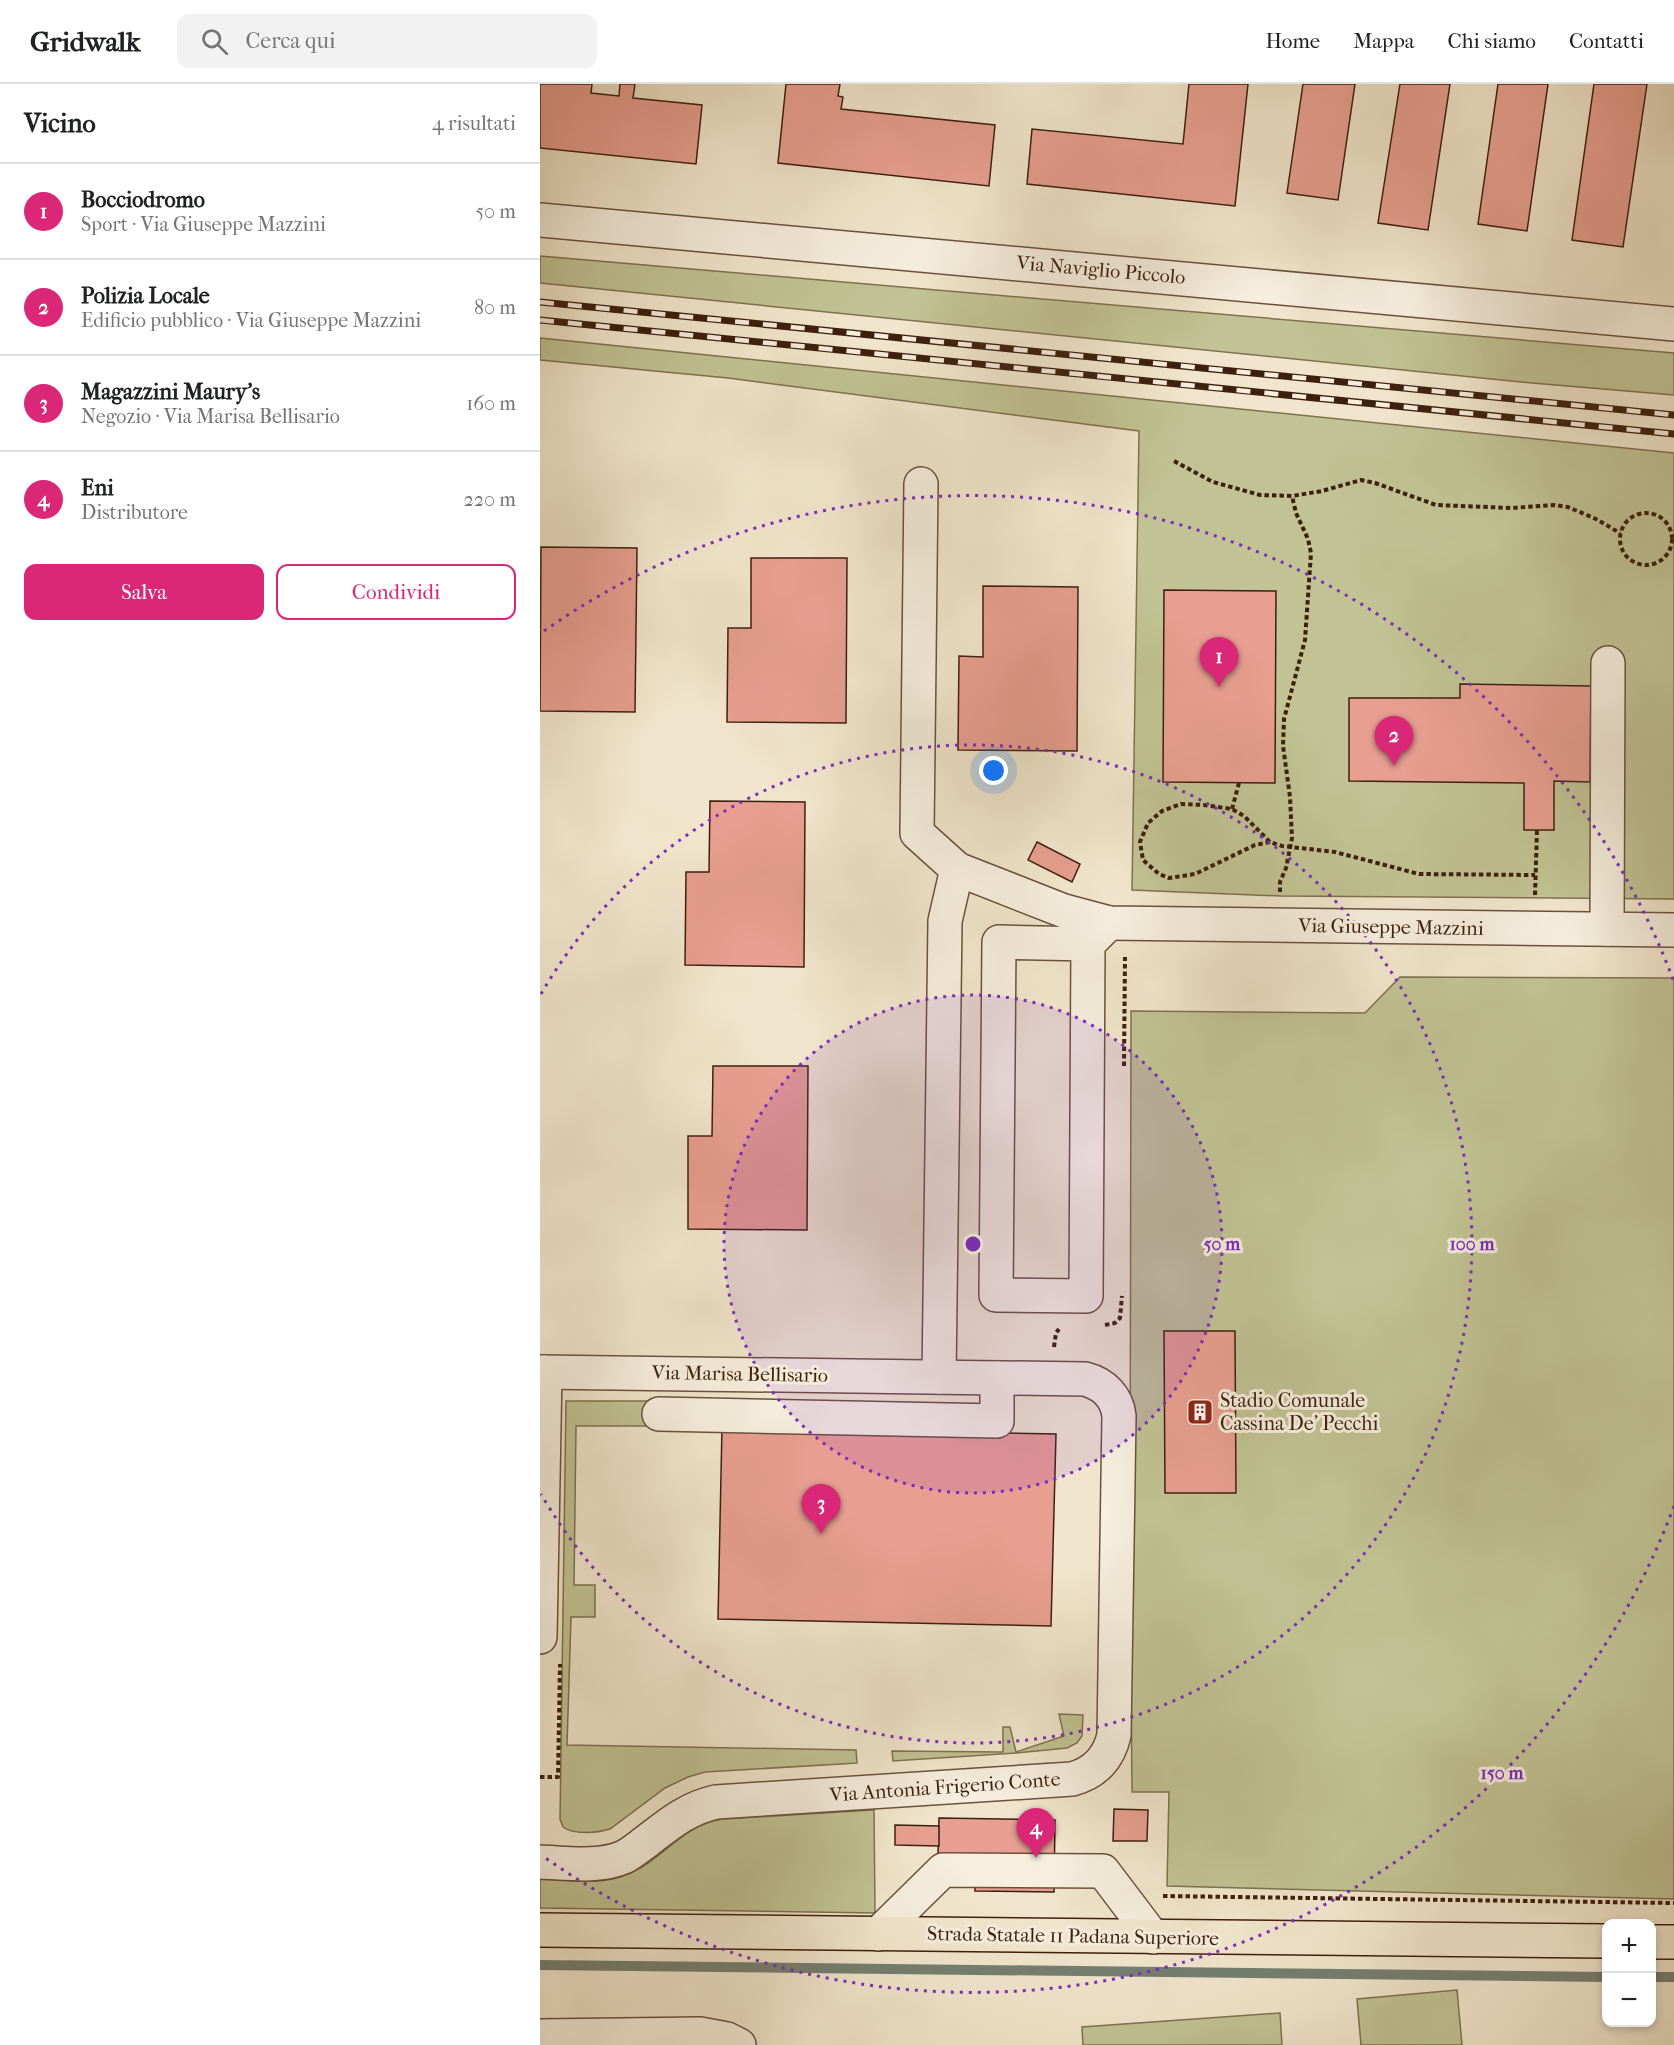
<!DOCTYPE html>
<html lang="it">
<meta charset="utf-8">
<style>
body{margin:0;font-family:"IM FELL French Canon",serif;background:#f2f2f2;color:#202124}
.controls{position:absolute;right:18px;bottom:18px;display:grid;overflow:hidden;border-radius:12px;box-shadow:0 3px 9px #0003}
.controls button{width:54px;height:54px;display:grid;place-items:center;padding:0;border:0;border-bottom:2px solid #e0e0e0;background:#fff;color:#202124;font:30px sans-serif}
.you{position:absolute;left:454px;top:687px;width:21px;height:21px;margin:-15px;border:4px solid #fff;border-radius:50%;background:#1a73e8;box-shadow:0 0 0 9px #1a73e833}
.badge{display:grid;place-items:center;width:39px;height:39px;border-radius:50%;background:#db2777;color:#fff;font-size:20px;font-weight:700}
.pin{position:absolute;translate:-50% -50px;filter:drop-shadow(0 2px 3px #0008)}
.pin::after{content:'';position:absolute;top:32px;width:21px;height:18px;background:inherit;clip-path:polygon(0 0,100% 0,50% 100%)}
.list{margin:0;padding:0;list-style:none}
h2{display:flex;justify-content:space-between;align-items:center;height:78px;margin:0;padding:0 24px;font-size:26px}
h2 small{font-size:20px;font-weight:400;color:#757577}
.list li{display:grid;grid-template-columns:39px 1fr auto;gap:18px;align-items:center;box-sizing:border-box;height:96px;padding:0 24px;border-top:2px solid #e0e0e0}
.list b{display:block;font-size:22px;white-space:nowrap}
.list p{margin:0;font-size:20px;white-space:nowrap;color:#757577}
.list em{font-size:20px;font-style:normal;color:#757577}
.actions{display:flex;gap:12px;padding:18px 24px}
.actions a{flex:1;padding:14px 0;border:2px solid #db2777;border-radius:12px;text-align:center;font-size:21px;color:#db2777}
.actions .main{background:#db2777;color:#fff}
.icon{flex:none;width:33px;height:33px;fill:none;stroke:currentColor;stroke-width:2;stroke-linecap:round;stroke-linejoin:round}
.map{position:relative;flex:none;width:1134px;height:1961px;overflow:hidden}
header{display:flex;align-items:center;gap:36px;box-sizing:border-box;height:84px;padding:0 30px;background:#fff;border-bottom:2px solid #e0e0e0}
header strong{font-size:28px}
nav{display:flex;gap:33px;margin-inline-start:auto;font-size:21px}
.search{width:420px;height:54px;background:#f2f2f2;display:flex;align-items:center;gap:15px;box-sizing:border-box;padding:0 21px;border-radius:12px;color:#757577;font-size:22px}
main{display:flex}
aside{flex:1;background:#fff}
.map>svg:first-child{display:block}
.green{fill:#c1c394;stroke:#7f7150;stroke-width:1.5}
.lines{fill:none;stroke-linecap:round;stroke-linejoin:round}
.stream{stroke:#758072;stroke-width:10}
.building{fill:#e89f91;stroke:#3d1f0d;stroke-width:1.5}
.minor-casing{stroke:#6a513d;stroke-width:36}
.major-casing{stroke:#3d1f0d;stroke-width:36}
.path{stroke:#3d1f0d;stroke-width:4;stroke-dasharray:4.5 3;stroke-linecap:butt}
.minor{stroke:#f6efde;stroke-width:33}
.major{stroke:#f1e6cd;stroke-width:33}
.rail-casing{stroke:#3d1f0d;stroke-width:7}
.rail{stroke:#f6efde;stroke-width:4.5;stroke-dasharray:14;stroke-linecap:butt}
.ring{fill:none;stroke:#7b2cbf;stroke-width:3;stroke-dasharray:3 6}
.labels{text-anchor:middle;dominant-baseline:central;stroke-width:6;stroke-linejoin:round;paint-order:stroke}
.street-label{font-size:20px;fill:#3d1f0d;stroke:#f6efde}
.poi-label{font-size:20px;fill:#3d1f0d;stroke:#f6efde;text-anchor:start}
.centre{fill:#7b2cbf;stroke:#f6efde;stroke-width:3}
.ring-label{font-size:18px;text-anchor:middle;font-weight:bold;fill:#7b2cbf;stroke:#f6efde;stroke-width:6;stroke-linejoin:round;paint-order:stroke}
</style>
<header>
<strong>Gridwalk</strong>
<div class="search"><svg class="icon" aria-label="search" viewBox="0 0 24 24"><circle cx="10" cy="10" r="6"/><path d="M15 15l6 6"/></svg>Cerca qui</div>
<nav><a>Home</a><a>Mappa</a><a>Chi siamo</a><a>Contatti</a></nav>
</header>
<main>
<aside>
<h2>Vicino<small>4 risultati</small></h2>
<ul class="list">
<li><span class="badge">1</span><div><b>Bocciodromo</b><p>Sport · Via Giuseppe Mazzini</p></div><em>50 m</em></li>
<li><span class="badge">2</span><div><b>Polizia Locale</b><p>Edificio pubblico · Via Giuseppe Mazzini</p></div><em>80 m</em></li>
<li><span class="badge">3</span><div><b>Magazzini Maury's</b><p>Negozio · Via Marisa Bellisario</p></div><em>160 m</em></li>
<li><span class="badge">4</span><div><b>Eni</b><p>Distributore</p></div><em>220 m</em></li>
</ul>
<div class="actions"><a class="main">Salva</a><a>Condividi</a></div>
</aside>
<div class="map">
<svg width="1134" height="1961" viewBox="0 0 1134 1961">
<rect width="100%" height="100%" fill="#f1e6cd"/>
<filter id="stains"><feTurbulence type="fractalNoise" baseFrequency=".00333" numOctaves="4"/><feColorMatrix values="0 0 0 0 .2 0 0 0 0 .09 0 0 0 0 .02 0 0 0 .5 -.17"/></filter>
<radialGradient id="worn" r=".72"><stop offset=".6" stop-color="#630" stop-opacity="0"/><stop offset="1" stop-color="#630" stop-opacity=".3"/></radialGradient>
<g class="green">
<path d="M 0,172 L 1134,269 L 1134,311 L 992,299 L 0,199 Z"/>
<path d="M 0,254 L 1134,369 L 1134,815 L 741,812 L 592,806 L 599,347 L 188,294 L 0,276 Z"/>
<path d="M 860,893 L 1134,894 L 1134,1815 L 627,1802 L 629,1708 L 592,1708 L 590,1471 L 591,927 L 825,929 Z"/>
<path d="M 26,1317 L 114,1317 L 114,1342 L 36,1342 L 34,1501 L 55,1501 L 55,1533 L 31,1533 L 27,1661 L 316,1666 L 317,1679 L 165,1688 L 148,1693 L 125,1704 L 70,1745 C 57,1749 34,1751 23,1743 L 20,1735 Z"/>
<path d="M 519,1630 L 543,1631 L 542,1652 L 537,1659 L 527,1664 L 476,1669 L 353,1677 L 352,1667 L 463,1668 L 463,1643 L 470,1643 L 476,1668 L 524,1652 Z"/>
<path d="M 334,1726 L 335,1829 L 0,1824 L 0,1795 C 28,1796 61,1802 88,1790 C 123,1776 143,1740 183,1735 Z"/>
<path d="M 917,1906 L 922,1961 L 821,1961 L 817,1915 Z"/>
<path d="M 740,1929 L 742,1961 L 543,1961 L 542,1943 Z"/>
</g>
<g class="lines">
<g class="stream">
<path d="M 0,1881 L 1066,1893"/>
<path d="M 1112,1893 L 1134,1893"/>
</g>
</g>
<g class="building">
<path d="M 0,0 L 52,0 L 51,9 L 79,12 L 80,0 L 95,0 L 93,14 L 162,21 L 156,80 L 0,64 Z"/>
<path d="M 246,0 L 300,0 L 298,12 L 303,13 L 301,25 L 455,41 L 449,102 L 238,79 Z"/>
<path d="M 649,0 L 708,0 L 695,122 L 487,100 L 492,45 L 643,60 Z"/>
<path d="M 763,0 L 815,0 L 798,116 L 747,109 Z"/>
<path d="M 860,0 L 910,0 L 888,146 L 838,139 Z"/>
<path d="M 958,0 L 1008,0 L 987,147 L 938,140 Z"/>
<path d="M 1054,0 L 1107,0 L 1083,163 L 1032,156 Z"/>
<path d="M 1,463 L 97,464 L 95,628 L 0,627 Z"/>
<path d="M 211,474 L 307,474 L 306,639 L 187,638 L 188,544 L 211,544 Z"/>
<path d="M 443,502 L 538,503 L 537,667 L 418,666 L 419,572 L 443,573 Z"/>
<path d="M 624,506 L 736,507 L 735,699 L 623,698 Z"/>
<path d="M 920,600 L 1051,602 L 1050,698 L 1014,697 L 1014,746 L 984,746 L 984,699 L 809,697 L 809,614 L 920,614 Z"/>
<path d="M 170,717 L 265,718 L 264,883 L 145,881 L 146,788 L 169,788 Z"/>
<path d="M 497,758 L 540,780 L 532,798 L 488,776 Z"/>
<path d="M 173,982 L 268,982 L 267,1146 L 148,1145 L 148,1052 L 172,1052 Z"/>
<path d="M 624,1247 L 695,1247 L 696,1409 L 625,1409 Z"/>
<path d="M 182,1343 L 516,1350 L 511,1542 L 178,1535 Z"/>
<path d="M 574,1725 L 608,1726 L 607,1757 L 573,1757 Z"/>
<path d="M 399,1734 L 515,1736 L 514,1808 L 435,1807 L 435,1772 L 398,1771 Z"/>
<path d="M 355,1741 L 399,1742 L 399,1762 L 355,1761 Z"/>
</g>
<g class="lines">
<defs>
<g id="minor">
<path d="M 0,136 L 1134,240"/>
<path d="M 381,400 L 377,749 L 417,785 L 524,827 L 569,839 L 1134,846"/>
<path d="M 1067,845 L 1068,579"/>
<path d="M 548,860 L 459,858 L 456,1211 L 546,1212 L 548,860 L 569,839"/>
<path d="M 0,1288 L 545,1295 C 564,1300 577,1313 579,1332 L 574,1651 C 569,1674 555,1689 532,1695 L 176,1718 C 148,1724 129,1740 107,1757 C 100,1762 92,1769 84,1773 C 59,1784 27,1779 0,1778"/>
<path d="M 399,1293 L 405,837 L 417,785"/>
<path d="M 119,1330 L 457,1337 L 457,1294"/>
<path d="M 0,1553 L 5,1288"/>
<path d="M 338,1850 L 403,1786 L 563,1787 L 613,1853"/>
<path d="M 0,1952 L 160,1950 L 187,1955 L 199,1961"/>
</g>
<g id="major">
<path d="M 0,1846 L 1066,1857"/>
<path d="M 1112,1858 L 1134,1858"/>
</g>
</defs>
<use href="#minor" class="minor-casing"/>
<use href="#major" class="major-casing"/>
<g class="path">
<path d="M 634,377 L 673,398 L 720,411 L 752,412 L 782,407 L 821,396 L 835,399 L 896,421 L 972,424 L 1014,421 L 1028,423 L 1056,435 L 1080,449"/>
<circle cx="1106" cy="455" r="26"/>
<path d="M 692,725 L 699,699"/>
<path d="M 730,758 L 715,761 L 655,790 L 629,794 L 619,790 L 603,776 L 600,758 L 608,739 L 622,727 L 641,720 L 664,721 L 692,725 L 704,732 L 730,758 L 742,762 L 795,768 L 879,790 L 995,791"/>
<path d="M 740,808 L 740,798 L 746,784 L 752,754 L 750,713 L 743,662 L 744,635 L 765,556 L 771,469 L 768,455 L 756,429 L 752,412"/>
<path d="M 995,811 L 997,746"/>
<path d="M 584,982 L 585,873"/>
<path d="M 565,1241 L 575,1239 L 580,1234 L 582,1212"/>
<path d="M 514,1263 L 516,1249 L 519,1245"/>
<path d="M 0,1693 L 18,1693 L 20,1580"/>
<path d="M 623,1812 L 1134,1819"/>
</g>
<use href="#minor" class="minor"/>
<use href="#major" class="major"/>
<defs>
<g id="rail">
<path d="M 0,218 L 1134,331"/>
<path d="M 0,236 L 1134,350"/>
</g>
</defs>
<use href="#rail" class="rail-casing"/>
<use href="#rail" class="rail"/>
</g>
<circle cx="433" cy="1160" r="249" fill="#7b2cbf" fill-opacity=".12"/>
<g class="ring">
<circle cx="433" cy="1160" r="249"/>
<path d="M1 910A499 499 0 1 1 1 1410"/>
<path d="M1134 1422A748 748 0 0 1 4 1773M4 547A748 748 0 0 1 1134 898"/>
</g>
<defs>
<symbol id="building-square" viewBox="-11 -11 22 22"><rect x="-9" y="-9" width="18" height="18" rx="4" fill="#8f2418" stroke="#f6efde"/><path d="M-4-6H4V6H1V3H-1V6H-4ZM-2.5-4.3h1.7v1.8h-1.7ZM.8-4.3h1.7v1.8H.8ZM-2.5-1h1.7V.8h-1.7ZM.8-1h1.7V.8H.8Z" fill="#fff"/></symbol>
</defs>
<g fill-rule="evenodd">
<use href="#building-square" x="645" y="1313" width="30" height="30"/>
</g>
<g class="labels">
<g class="street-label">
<text transform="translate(561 186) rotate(5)">Via Naviglio Piccolo</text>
<text transform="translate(851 843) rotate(1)">Via Giuseppe Mazzini</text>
<text transform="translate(200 1290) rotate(1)">Via Marisa Bellisario</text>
<text transform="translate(405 1703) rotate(-4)">Via Antonia Frigerio Conte</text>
<text transform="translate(533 1852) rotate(1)">Strada Statale 11 Padana Superiore</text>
</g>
<g class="poi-label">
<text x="680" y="1316">Stadio Comunale<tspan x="680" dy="23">Cassina De' Pecchi</tspan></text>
</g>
</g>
<circle cx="433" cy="1160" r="9" class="centre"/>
<g class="ring-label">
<text x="682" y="1166">50 m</text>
<text x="932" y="1166">100 m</text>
<text x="962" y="1695">150 m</text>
</g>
<rect width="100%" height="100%" filter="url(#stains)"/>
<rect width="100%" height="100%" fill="url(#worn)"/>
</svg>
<div class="controls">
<button>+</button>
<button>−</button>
</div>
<div class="you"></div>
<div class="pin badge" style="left:679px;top:603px">1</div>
<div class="pin badge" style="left:854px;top:682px">2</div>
<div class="pin badge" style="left:281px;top:1450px">3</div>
<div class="pin badge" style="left:496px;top:1774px">4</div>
</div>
</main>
